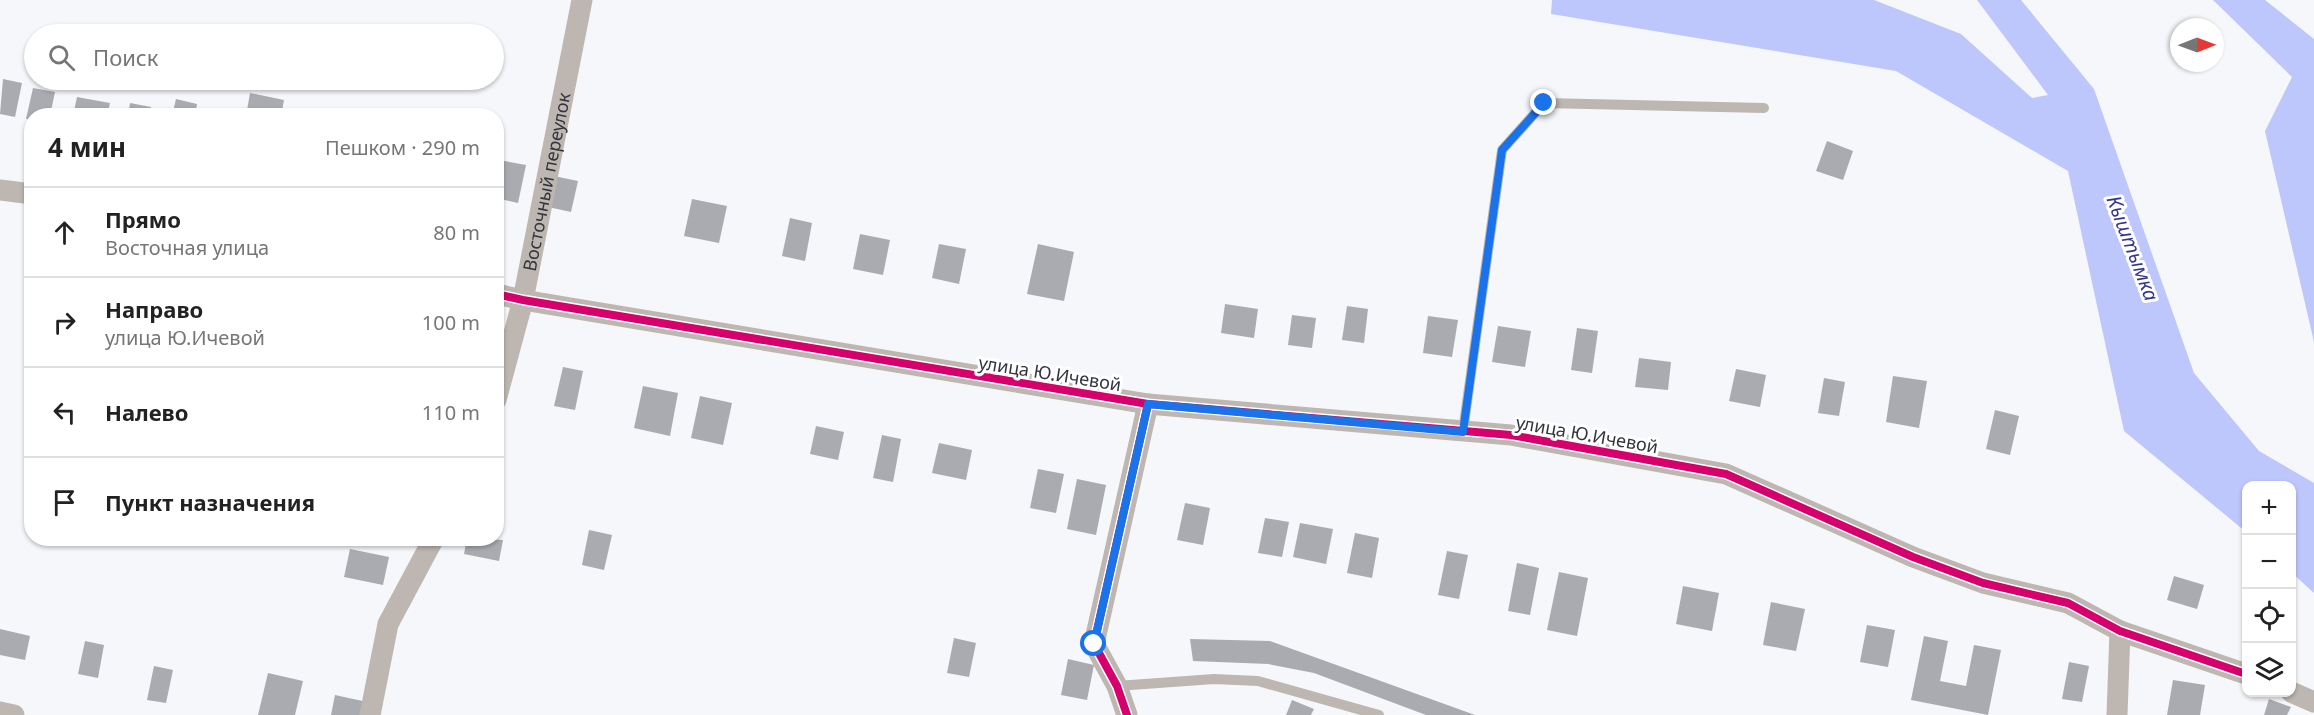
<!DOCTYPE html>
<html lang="ru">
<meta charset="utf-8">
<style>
body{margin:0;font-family:"Noto Sans",sans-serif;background:#f6f6f6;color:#222}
.controls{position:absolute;right:18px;bottom:18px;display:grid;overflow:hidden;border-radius:12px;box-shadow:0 2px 4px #0004}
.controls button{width:54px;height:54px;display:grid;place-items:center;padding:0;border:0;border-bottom:2px solid #e0e0e0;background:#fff;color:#222;font:30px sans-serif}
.compass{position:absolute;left:2170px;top:18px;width:54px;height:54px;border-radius:50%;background:#fff;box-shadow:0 2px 4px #0004;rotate:89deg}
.stop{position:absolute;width:18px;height:18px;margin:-14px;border:4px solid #1a73e8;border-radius:50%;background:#fff}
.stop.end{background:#1a73e8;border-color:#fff;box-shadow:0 2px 6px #0008}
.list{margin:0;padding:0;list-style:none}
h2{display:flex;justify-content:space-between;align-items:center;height:78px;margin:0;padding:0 24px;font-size:26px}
h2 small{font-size:20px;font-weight:400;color:#767676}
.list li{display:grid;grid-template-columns:39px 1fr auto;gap:18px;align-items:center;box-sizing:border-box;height:90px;padding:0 24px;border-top:2px solid #e0e0e0}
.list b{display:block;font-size:22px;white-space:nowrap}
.list p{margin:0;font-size:20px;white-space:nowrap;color:#767676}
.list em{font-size:20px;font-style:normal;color:#767676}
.icon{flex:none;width:33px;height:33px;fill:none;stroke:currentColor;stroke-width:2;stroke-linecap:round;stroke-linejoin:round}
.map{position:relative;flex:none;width:2314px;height:715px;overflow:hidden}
.search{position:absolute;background:#fff;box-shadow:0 2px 4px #0004;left:24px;top:24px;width:480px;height:66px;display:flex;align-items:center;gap:15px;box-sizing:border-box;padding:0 21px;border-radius:33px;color:#767676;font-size:22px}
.panel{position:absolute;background:#fff;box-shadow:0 2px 4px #0004;left:24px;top:108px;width:480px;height:438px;border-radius:24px}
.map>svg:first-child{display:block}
.water{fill:#bec7fb}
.building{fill:#aaabb0}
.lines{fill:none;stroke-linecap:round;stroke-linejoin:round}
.lane{stroke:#bdb6b1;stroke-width:10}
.street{stroke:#bdb6b1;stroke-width:21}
.cycleway-casing{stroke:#fff;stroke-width:11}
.cycleway{stroke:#d6006c;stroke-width:8}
.route{stroke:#1a73e8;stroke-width:8}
.labels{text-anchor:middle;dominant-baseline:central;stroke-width:6;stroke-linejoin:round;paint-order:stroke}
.street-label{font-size:18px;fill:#33353d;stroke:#fff}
.water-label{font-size:20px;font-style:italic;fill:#34368a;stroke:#fff}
</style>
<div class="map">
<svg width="2314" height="715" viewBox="0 0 2314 715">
<rect width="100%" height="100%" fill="#f6f7fa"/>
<g class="water">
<path d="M 1552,0 L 1874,0 L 1961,34 L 2032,98 L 2048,95 L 1977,0 L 2021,0 L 2094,89 L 2194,373 L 2259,451 L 2314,483 L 2314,593 L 2292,573 L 2292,486 L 2246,486 L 2246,532 L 2124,431 L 2068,171 L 1896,71 L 1551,14 Z"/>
<path d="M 2213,0 L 2265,0 L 2314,39 L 2314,342 L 2265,131 L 2292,77 Z"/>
</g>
<g class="building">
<path d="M 3,79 L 22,83 L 15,117 L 0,114 Z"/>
<path d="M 33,88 L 55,92 L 50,116 L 32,116 L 32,120 L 26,119 Z"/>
<path d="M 250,93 L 284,100 L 281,116 L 246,116 Z"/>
<path d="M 77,97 L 110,103 L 107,116 L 73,116 Z"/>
<path d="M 176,99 L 197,104 L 195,116 L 172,116 Z"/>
<path d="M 130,103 L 151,107 L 149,116 L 128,116 Z"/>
<path d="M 1827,141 L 1853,151 L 1843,180 L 1816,171 Z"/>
<path d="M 499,160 L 526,165 L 518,203 L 496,198 Z"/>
<path d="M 554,176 L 578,181 L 571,212 L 548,207 Z"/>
<path d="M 692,199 L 727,206 L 719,243 L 684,236 Z"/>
<path d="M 790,218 L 812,223 L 805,261 L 782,256 Z"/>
<path d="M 860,234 L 890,240 L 883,275 L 853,269 Z"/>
<path d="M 939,244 L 966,249 L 959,284 L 932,278 Z"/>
<path d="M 1038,244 L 1074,252 L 1064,301 L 1027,294 Z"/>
<path d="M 1225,304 L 1258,309 L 1254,338 L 1221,333 Z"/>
<path d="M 1347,306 L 1368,309 L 1364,343 L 1342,340 Z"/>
<path d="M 1292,315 L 1316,318 L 1312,348 L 1288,345 Z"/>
<path d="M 1428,316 L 1458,320 L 1452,357 L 1423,353 Z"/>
<path d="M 1498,326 L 1531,331 L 1525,367 L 1492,362 Z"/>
<path d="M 1577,328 L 1598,331 L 1592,373 L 1571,370 Z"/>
<path d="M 1639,358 L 1671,362 L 1668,390 L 1635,387 Z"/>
<path d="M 563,367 L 583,371 L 575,410 L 554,406 Z"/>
<path d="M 1736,369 L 1766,375 L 1760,407 L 1729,401 Z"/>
<path d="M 1893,376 L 1927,381 L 1919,428 L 1886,422 Z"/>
<path d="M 1824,378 L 1845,382 L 1839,416 L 1818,413 Z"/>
<path d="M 643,386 L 678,393 L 670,436 L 634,428 Z"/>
<path d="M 700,396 L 732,403 L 723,445 L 691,438 Z"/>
<path d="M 1995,410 L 2019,416 L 2010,455 L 1986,449 Z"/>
<path d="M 816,426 L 844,432 L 838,460 L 810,454 Z"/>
<path d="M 882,435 L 901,439 L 893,482 L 873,478 Z"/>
<path d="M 939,443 L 972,450 L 966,480 L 932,473 Z"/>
<path d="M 1038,469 L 1064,474 L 1056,513 L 1030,508 Z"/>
<path d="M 1077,479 L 1106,485 L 1096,535 L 1067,529 Z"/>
<path d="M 1185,503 L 1210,508 L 1203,545 L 1177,540 Z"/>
<path d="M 1265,518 L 1289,522 L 1282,557 L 1258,553 Z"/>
<path d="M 1300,523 L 1333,529 L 1326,564 L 1293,557 Z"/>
<path d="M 589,530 L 612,535 L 604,570 L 582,565 Z"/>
<path d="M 1355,533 L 1379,538 L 1372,578 L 1347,573 Z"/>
<path d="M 467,538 L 503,540 L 499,561 L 464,554 Z"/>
<path d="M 350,549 L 389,557 L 383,585 L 344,577 Z"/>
<path d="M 1447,551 L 1468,555 L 1459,599 L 1438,595 Z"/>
<path d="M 1517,563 L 1539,568 L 1530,615 L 1508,611 Z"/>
<path d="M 1559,572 L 1588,578 L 1577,636 L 1547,630 Z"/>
<path d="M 2174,576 L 2204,585 L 2197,609 L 2167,600 Z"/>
<path d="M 1683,586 L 1719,593 L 1712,631 L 1676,624 Z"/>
<path d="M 1771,602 L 1805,609 L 1796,651 L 1763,645 Z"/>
<path d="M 1867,625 L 1895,630 L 1888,667 L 1860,662 Z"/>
<path d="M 0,629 L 30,636 L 25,660 L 0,655 Z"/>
<path d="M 1924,636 L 1948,641 L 1940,681 L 1966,686 L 1974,645 L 2001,650 L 1988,715 L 1911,700 Z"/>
<path d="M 954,638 L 976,643 L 969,677 L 947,673 Z"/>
<path d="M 1190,639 L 1270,641 L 1475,715 L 1426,715 L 1314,673 L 1268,664 L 1193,661 Z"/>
<path d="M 85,641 L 104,645 L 98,678 L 78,674 Z"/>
<path d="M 1068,659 L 1094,665 L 1087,700 L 1061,695 Z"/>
<path d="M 2069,662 L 2089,666 L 2082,702 L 2062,699 Z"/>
<path d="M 154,666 L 173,670 L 166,703 L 147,700 Z"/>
<path d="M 268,673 L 303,681 L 295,715 L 258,715 Z"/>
<path d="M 2173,680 L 2205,685 L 2200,715 L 2167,715 Z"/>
<path d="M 335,695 L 367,702 L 365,715 L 331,715 Z"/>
<path d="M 2269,699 L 2291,707 L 2287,715 L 2264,715 Z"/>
<path d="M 1292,700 L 1314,709 L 1311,715 L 1286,715 Z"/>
</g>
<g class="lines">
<g class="lane">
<path d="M 1463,431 L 1502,150 L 1544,103 L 1764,108"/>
<path d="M 1117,686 L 1214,679 L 1258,681 L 1379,715"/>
</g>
<g class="street">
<path d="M 0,190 L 32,194"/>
<path d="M 496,294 L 523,300 L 1148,404 L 1511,435 L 1726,474 L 1913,557 L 1983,583 L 2068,603 L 2120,631 L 2246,674"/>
<path id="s1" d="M 496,400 L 523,300 L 582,0"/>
<path d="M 2291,692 L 2314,702"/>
<path d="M 0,712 L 14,715"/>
<path d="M 370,715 L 388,624 L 434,538"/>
<path d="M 1127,715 L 1117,686 L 1094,644 L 1148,404"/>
<path d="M 2117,715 L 2120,631"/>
</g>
<defs>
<g id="cycleway">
<path d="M 496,294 L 523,300 L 1148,404 L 1511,435 L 1726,474 L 1913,557 L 1983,583 L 2068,603 L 2120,631 L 2246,674"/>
<path d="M 1127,715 L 1117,686 L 1094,644 L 1148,404"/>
</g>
</defs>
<use href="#cycleway" class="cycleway-casing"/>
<use href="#cycleway" class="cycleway"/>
</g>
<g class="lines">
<path class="route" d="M 1094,644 L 1148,404 L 1463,432 L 1502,150 L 1544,103"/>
</g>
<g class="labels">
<g class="street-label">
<text stroke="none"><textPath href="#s1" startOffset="224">Восточный переулок</textPath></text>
<text transform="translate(1050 373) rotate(9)">улица Ю.Ичевой</text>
<text transform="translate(1587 434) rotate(10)">улица Ю.Ичевой</text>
</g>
<g class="water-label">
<text transform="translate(2133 248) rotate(69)">Кыштымка</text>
</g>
</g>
</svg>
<div class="controls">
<button>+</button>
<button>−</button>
<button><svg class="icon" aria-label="locate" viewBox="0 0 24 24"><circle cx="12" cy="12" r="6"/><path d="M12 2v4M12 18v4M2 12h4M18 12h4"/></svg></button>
<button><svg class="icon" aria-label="layers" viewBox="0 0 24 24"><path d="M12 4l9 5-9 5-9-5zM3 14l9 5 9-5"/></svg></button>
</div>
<svg class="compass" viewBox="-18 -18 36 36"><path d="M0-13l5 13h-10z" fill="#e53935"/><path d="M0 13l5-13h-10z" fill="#767676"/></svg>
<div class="stop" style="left:1094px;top:644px"></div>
<div class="stop end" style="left:1544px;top:103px"></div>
<div class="search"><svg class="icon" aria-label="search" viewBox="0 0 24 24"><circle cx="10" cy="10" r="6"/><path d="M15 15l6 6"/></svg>Поиск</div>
<section class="panel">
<h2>4 мин<small>Пешком · 290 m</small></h2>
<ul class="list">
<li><svg class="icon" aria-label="ahead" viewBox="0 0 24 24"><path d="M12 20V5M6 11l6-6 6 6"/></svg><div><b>Прямо</b><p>Восточная улица</p></div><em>80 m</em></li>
<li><svg class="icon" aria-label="right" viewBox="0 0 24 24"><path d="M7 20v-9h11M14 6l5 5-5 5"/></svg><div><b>Направо</b><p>улица Ю.Ичевой</p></div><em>100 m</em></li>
<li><svg class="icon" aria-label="left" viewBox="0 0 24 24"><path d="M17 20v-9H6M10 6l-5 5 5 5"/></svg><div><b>Налево</b></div><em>110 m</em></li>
<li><svg class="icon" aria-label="arrive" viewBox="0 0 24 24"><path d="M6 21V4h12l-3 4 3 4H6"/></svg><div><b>Пункт назначения</b></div></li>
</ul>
</section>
</div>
